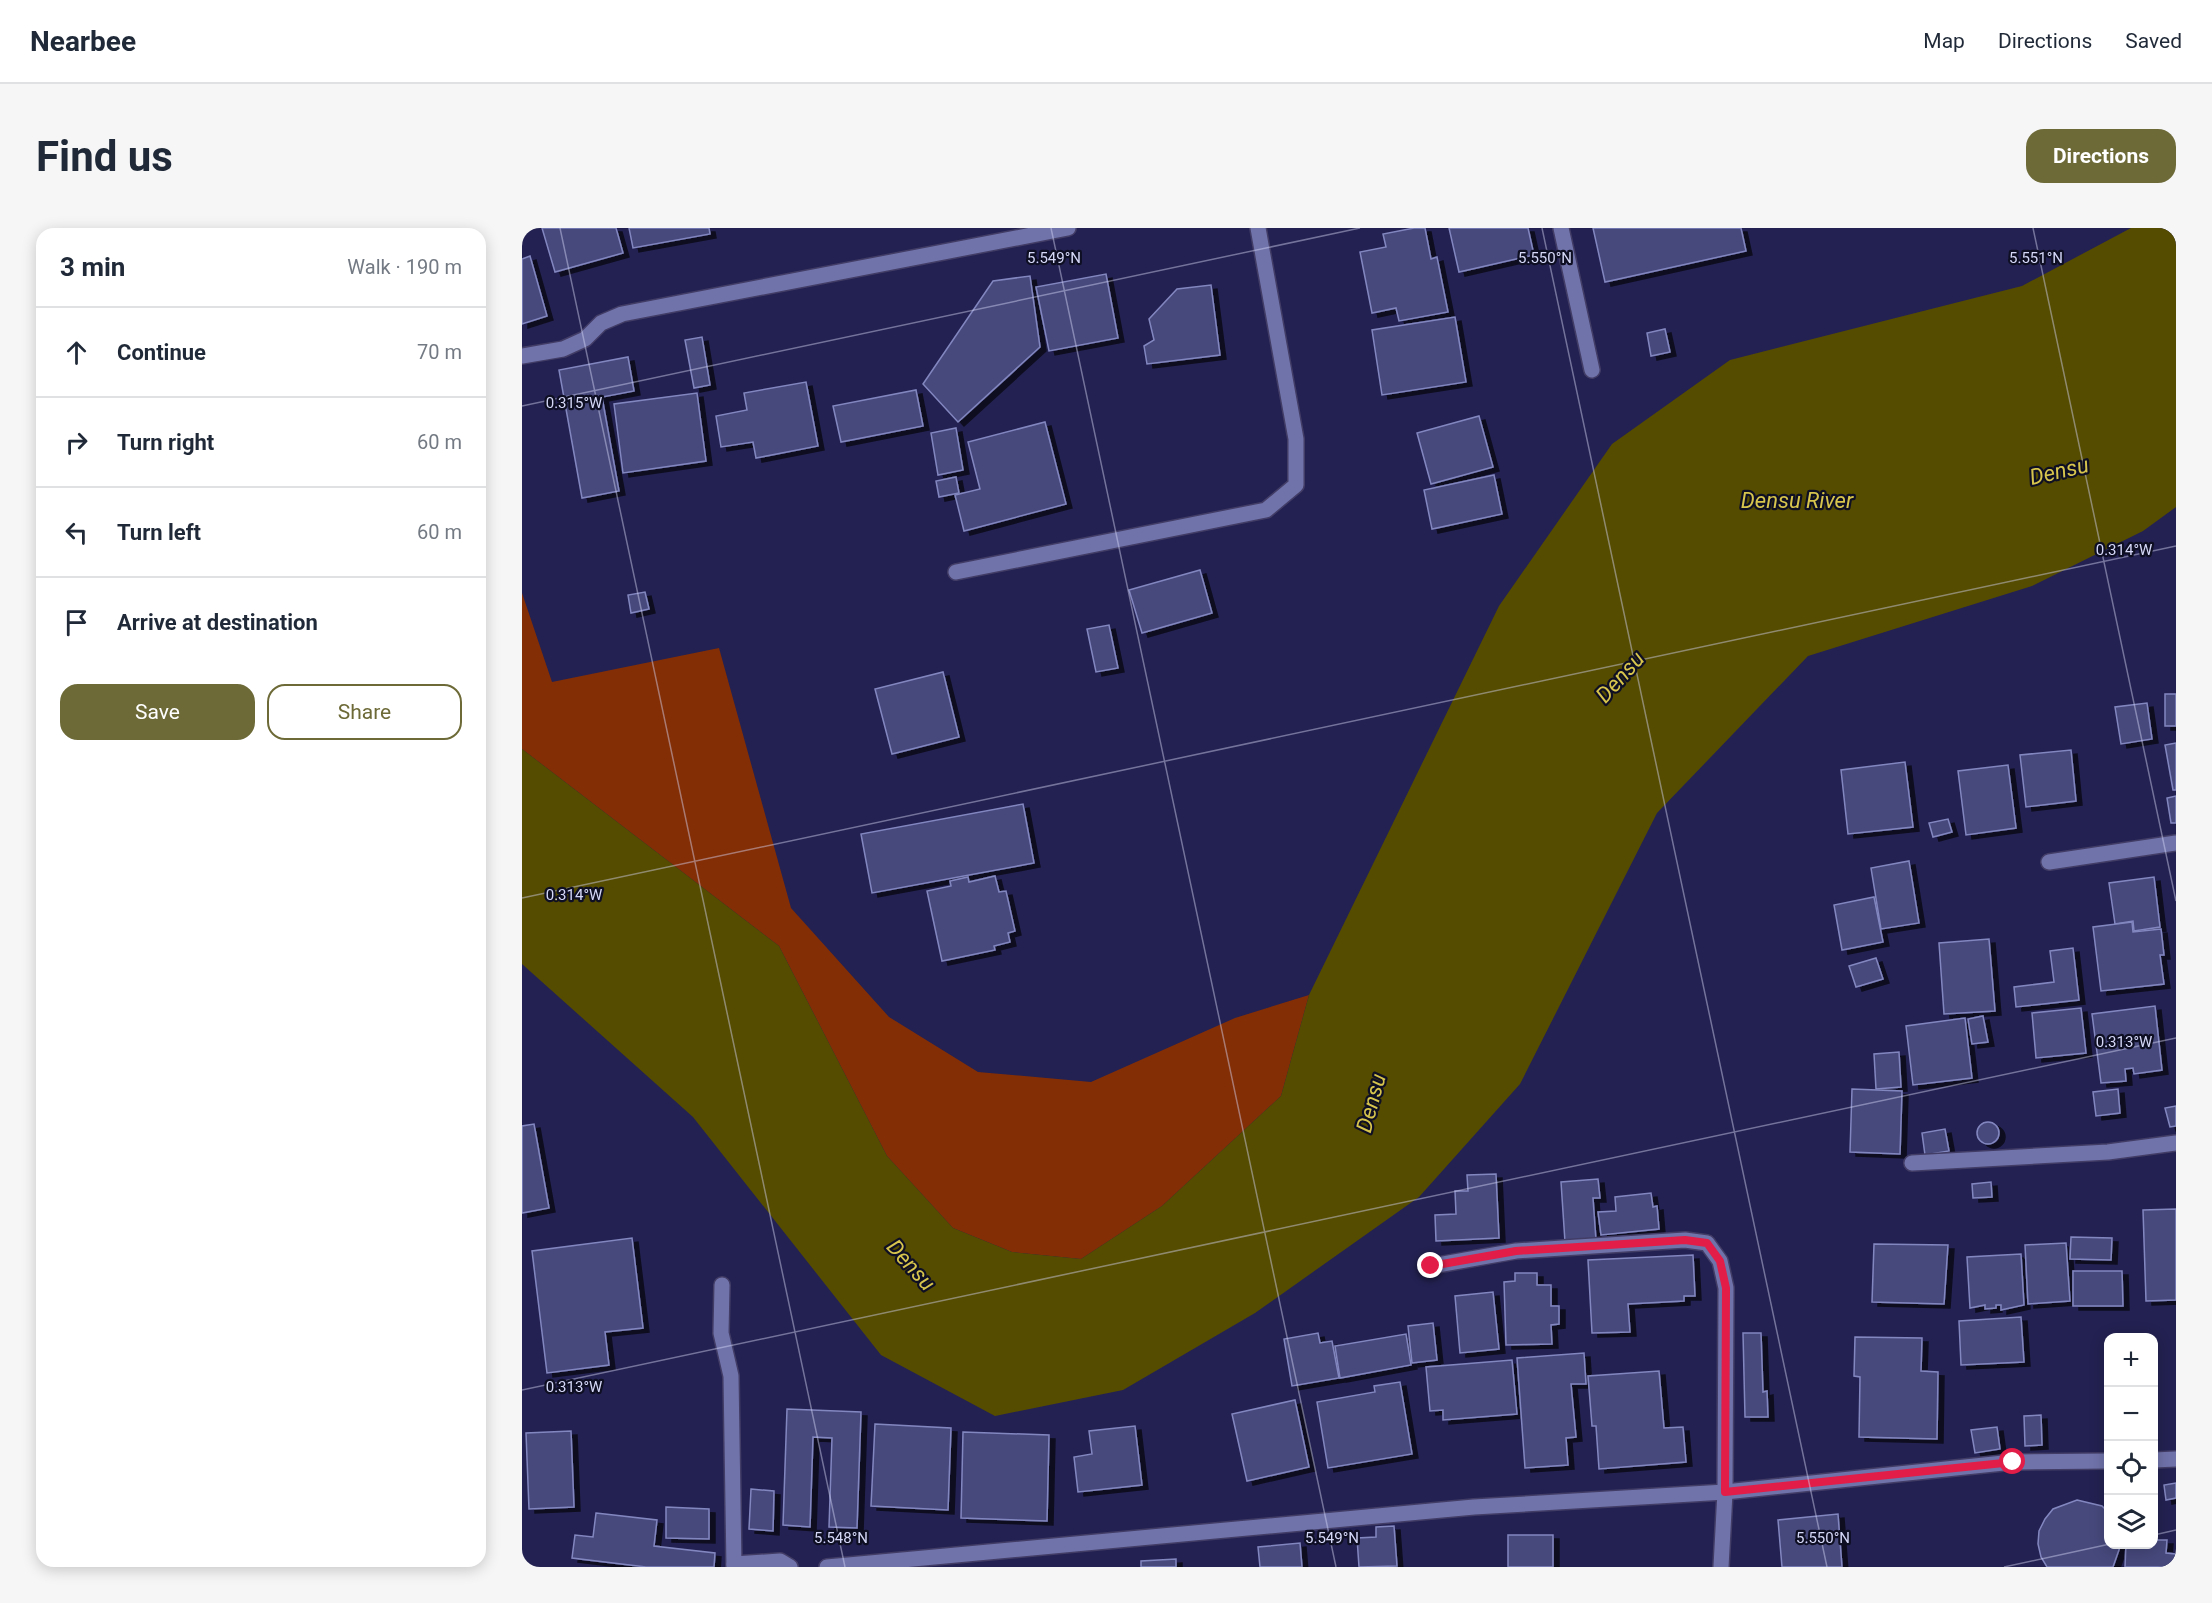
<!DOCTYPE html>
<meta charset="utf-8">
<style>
body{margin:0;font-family:Roboto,sans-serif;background:#f6f6f7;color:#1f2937}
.controls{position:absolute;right:18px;bottom:18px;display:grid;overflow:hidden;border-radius:12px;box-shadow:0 3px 15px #0003}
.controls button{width:54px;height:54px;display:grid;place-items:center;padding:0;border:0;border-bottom:2px solid #e0e1e3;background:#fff;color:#1f2937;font:30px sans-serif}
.stop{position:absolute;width:18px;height:18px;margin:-14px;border:4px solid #e11d48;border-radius:50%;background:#fff}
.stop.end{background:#e11d48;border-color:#fff;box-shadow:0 2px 6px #0008}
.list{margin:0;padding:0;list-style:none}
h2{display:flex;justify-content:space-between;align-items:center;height:78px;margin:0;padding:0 24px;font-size:26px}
h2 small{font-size:20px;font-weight:400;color:#747a83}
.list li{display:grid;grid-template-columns:39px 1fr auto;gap:18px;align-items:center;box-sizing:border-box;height:90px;padding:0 24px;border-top:2px solid #e0e1e3}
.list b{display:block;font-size:22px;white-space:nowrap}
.list em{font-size:20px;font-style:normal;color:#747a83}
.actions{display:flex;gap:12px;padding:18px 24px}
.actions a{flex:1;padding:14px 0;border:2px solid #6d6a38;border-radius:18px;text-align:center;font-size:21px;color:#6d6a38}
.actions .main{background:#6d6a38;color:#fff}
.icon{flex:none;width:33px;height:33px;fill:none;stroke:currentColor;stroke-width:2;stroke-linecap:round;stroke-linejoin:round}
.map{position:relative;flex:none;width:1654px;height:1339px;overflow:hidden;border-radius:18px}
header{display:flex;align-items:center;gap:36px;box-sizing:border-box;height:84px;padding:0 30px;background:#fff;border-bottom:2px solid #e0e1e3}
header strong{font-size:28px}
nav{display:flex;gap:33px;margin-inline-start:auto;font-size:21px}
.intro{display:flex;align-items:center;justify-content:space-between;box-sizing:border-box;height:144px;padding:0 36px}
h1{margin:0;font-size:42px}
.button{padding:15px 27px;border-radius:18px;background:#6d6a38;color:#fff;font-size:21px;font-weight:700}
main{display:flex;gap:36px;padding:0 36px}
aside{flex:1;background:#fff;border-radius:18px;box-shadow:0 3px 15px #0003}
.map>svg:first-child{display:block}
.green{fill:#842e06}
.water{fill:#564c00}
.building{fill:#47497d;stroke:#8387c0;stroke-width:1.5;filter:url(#shadow)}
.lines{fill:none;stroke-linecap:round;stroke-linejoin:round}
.minor-casing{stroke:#423d67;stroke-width:18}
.minor{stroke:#7073aa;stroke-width:15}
.route{stroke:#e11d48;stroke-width:8}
.ticks{fill:none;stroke:#d5d8f7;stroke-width:1.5;stroke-opacity:0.45}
.labels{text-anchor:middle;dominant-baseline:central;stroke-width:4.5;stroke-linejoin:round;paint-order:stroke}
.water-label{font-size:22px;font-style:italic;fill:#d7c54d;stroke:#0f0f24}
.ticks-label{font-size:15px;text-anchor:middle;fill:#d5d8f7;stroke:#0f0f24;stroke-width:4.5;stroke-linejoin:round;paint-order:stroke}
</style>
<header>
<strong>Nearbee</strong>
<nav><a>Map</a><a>Directions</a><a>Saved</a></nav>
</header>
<div class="intro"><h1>Find us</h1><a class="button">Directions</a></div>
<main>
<aside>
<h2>3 min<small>Walk · 190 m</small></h2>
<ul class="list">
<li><svg class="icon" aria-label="ahead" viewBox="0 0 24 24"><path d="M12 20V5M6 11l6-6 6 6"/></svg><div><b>Continue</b></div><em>70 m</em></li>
<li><svg class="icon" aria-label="right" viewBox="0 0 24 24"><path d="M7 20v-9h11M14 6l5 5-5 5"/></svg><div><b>Turn right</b></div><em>60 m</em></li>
<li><svg class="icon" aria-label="left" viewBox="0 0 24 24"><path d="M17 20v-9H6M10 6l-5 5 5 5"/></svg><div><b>Turn left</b></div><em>60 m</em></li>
<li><svg class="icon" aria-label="arrive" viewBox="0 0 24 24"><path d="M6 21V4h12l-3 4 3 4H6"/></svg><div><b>Arrive at destination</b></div></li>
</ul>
<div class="actions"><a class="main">Save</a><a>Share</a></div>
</aside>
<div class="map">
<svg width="1654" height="1339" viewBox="0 0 1654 1339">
<defs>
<filter id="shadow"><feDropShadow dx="6" dy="4" stdDeviation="0" flood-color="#0009"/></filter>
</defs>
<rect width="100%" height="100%" fill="#232151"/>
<path class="green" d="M 0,365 L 30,454 L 197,420 L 269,680 L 367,789 L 456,844 L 569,854 L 713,790 L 787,767 L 759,868 L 640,978 L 559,1031 L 490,1024 L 431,1000 L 365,928 L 257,718 L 0,521 Z"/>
<path class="water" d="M 1609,0 L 1654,0 L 1654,279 L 1621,303 L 1510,358 L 1286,428 L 1135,585 L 998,856 L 897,969 L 733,1085 L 601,1162 L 473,1188 L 359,1127 L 171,889 L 0,736 L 0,521 L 257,718 L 365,928 L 431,1000 L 490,1024 L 559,1031 L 640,978 L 759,868 L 787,767 L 977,378 L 1090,216 L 1208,132 L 1500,58 Z"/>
<g class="building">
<path d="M 20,0 L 94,0 L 101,25 L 33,44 Z"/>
<path d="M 107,0 L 187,0 L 188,6 L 111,20 Z"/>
<path d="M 892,0 L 903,0 L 909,31 L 915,29 L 926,84 L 877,93 L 874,80 L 850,85 L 838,24 L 864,19 L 861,6 Z"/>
<path d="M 927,0 L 1006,0 L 1012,27 L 937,44 Z"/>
<path d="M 1071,0 L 1219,0 L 1224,23 L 1083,54 Z"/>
<path d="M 8,28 L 25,88 L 0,96 L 0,31 Z"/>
<path d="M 584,46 L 596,110 L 527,123 L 514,59 Z"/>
<path d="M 508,48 L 518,119 L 436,194 L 401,156 L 471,53 Z"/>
<path d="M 689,57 L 698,127 L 625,136 L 622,118 L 632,112 L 627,91 L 655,61 Z"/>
<path d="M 933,89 L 944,154 L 860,167 L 850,102 Z"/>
<path d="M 1143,101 L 1148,124 L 1129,128 L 1125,105 Z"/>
<path d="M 180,109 L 188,157 L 172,160 L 163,112 Z"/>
<path d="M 106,129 L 112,163 L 80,169 L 97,263 L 60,270 L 37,142 Z"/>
<path d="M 284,154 L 296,218 L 234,230 L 231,214 L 199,219 L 194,188 L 225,182 L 222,165 Z"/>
<path d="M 394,162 L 401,198 L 319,214 L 311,178 Z"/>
<path d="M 175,165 L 184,233 L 101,245 L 92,176 Z"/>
<path d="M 957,188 L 971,239 L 909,256 L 895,205 Z"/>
<path d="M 523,194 L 544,276 L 442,303 L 433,267 L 458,261 L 446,214 Z"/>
<path d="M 434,200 L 441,242 L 416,247 L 409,205 Z"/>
<path d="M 972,247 L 980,286 L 910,301 L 902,262 Z"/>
<path d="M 434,249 L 437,265 L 417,269 L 414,253 Z"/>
<path d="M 678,342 L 690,385 L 620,405 L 607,362 Z"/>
<path d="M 123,364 L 127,381 L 109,385 L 106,367 Z"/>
<path d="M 587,397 L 596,440 L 574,444 L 565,401 Z"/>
<path d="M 421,444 L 437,509 L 370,526 L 353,461 Z"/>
<rect x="1643" y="466" width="11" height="32"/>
<path d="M 1625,475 L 1630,511 L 1599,516 L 1593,479 Z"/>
<path d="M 1654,515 L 1654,562 L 1651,562 L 1643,517 Z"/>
<path d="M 1549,522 L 1554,573 L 1504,579 L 1498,527 Z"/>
<path d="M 1383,534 L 1391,599 L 1326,606 L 1319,542 Z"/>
<path d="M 1486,537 L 1494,600 L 1444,607 L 1436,543 Z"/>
<path d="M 1654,568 L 1654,595 L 1649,595 L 1645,570 Z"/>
<path d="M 501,576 L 512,635 L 350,665 L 339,606 Z"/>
<path d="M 1426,591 L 1430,604 L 1411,609 L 1407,595 Z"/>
<path d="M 1387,633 L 1397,695 L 1359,701 L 1349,640 Z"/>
<path d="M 473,648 L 477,664 L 484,663 L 493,703 L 486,705 L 488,714 L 472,718 L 473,722 L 420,733 L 405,663 L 429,658 L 428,653 L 446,649 L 447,654 Z"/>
<path d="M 1632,649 L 1638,699 L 1612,703 L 1611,693 L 1593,696 L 1587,655 Z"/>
<path d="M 1352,669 L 1361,714 L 1320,722 L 1312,677 Z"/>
<path d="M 1610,694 L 1611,704 L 1639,701 L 1642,727 L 1638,727 L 1642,756 L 1579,763 L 1571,699 Z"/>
<path d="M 1467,711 L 1473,783 L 1422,786 L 1417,715 Z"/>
<path d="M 1551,720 L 1557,772 L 1494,779 L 1492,759 L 1532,754 L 1528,723 Z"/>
<path d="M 1354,730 L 1361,751 L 1334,759 L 1327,738 Z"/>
<path d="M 1633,778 L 1640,842 L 1612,846 L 1611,840 L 1603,841 L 1604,853 L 1579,855 L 1570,786 Z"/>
<path d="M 1559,780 L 1564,825 L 1514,830 L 1510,785 Z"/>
<path d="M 1461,788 L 1466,814 L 1450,816 L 1446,791 Z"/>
<path d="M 1443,790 L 1450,850 L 1391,857 L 1384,798 Z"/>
<path d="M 1377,824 L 1379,859 L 1354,861 L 1352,826 Z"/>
<path d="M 1330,861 L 1380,863 L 1378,926 L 1328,924 Z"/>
<path d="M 1596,861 L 1598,885 L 1574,888 L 1571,864 Z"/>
<path d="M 1654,878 L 1654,898 L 1648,899 L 1643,880 Z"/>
<circle cx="1466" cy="905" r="11"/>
<path d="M 12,896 L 27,980 L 0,985 L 0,898 Z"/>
<path d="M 1423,901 L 1427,923 L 1403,927 L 1400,905 Z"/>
<path d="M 974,946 L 977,1010 L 914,1013 L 913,987 L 934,986 L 933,963 L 946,963 L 945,947 Z"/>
<path d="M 1076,951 L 1078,970 L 1071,970 L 1074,1012 L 1043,1014 L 1039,954 Z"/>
<path d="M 1469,954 L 1470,969 L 1451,970 L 1450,956 Z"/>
<path d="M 1129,965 L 1131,979 L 1135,978 L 1137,1001 L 1079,1007 L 1076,984 L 1094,983 L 1093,969 Z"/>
<path d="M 1654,981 L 1654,1072 L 1624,1073 L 1621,982 Z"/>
<path d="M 1549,1009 L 1590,1010 L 1589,1032 L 1548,1031 Z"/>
<path d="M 110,1010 L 121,1100 L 83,1104 L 87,1137 L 25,1145 L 10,1023 Z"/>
<path d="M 1544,1015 L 1548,1073 L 1506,1076 L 1503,1017 Z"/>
<path d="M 1352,1016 L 1426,1017 L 1422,1076 L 1350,1074 Z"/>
<path d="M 1499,1026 L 1502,1077 L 1479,1082 L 1479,1077 L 1474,1077 L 1474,1080 L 1463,1081 L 1463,1077 L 1448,1080 L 1445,1029 Z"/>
<path d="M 1171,1027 L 1173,1068 L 1162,1068 L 1162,1073 L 1106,1076 L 1108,1104 L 1070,1105 L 1066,1032 Z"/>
<path d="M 1551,1043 L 1600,1043 L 1601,1078 L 1551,1078 Z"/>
<path d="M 993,1045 L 1015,1045 L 1015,1057 L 1029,1057 L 1029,1078 L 1037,1078 L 1037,1096 L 1029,1097 L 1030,1116 L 984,1117 L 982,1054 L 993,1053 Z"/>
<path d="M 971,1064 L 977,1121 L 938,1125 L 933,1068 Z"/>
<path d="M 1499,1089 L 1502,1134 L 1439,1137 L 1437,1093 Z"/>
<path d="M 911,1095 L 915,1132 L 890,1135 L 886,1098 Z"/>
<path d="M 796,1105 L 798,1115 L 810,1113 L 817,1150 L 770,1158 L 762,1111 Z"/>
<path d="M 1221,1105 L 1239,1105 L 1241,1164 L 1245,1163 L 1246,1189 L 1223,1189 Z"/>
<path d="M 884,1106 L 889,1137 L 818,1150 L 813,1118 Z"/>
<path d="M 1333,1109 L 1400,1110 L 1399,1143 L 1416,1144 L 1415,1211 L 1337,1209 L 1338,1149 L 1332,1148 Z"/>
<path d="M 1062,1125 L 1064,1156 L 1049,1156 L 1054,1209 L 1044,1210 L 1046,1237 L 1003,1240 L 995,1130 Z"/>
<path d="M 990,1132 L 995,1186 L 921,1192 L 921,1182 L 908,1183 L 904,1139 Z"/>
<path d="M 1137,1143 L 1142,1200 L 1161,1199 L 1164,1234 L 1077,1241 L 1074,1198 L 1070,1198 L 1066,1148 Z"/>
<path d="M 878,1154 L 890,1226 L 806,1240 L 795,1174 L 853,1164 L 852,1158 Z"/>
<path d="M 773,1172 L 787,1239 L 725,1253 L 710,1186 Z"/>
<path d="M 265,1181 L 339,1184 L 335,1300 L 307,1299 L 310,1210 L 291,1209 L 288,1299 L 261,1297 Z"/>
<path d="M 1519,1187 L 1520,1217 L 1503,1218 L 1502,1188 Z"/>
<path d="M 353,1196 L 429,1200 L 426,1282 L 349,1278 Z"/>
<path d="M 613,1198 L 620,1257 L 556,1264 L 552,1229 L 570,1226 L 567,1203 Z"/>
<path d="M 1475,1199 L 1478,1221 L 1453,1225 L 1449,1202 Z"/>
<path d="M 49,1203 L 52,1279 L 7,1281 L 4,1205 Z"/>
<path d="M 441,1204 L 527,1207 L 525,1293 L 439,1290 Z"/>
<path d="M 1654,1255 L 1654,1270 L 1644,1272 L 1642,1257 Z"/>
<path d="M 229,1261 L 252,1263 L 251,1303 L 227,1301 Z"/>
<path d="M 1555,1272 L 1580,1278 L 1586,1284 L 1586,1316 L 1599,1316 L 1591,1339 L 1525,1339 L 1519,1329 L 1516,1316 L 1517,1303 L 1523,1291 L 1531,1281 Z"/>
<path d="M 144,1279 L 187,1281 L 187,1311 L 144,1310 Z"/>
<path d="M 74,1285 L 135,1292 L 132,1318 L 193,1325 L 192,1339 L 124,1339 L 50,1330 L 53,1307 L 71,1309 Z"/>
<path d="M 1316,1286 L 1320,1339 L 1260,1339 L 1256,1292 Z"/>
<path d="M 872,1298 L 875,1338 L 837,1339 L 835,1310 L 854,1309 L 854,1299 Z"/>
<rect x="986" y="1307" width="45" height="32"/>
<path d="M 1632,1312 L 1645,1312 L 1644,1325 L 1654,1326 L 1654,1339 L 1603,1339 L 1604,1316 L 1632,1316 Z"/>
<path d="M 778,1315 L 780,1339 L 738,1339 L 736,1319 Z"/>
<path d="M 654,1331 L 654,1339 L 619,1339 L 619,1333 Z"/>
</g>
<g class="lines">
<defs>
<g id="minor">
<path d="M 1039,0 L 1070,142"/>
<path d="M 0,128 L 41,121 L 63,111 L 79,95 L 100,86 L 546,0"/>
<path d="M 434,344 L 744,282 L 774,257 L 774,211 L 736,0"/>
<path d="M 1527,634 L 1654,615"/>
<path d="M 1390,935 L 1586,924 L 1654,915"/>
<path d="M 910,1038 L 994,1023 L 1163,1012 L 1185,1015 L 1198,1033 L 1204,1060 L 1203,1264 L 1199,1339"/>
<path d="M 200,1057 L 199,1105 L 209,1148 L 212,1339"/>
<path d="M 1632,1232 L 1654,1231"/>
<path d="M 212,1336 L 258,1333 L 268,1339"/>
<path d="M 305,1339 L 952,1279 L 1203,1264 L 1491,1234 L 1586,1233"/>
</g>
</defs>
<use href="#minor" class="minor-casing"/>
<use href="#minor" class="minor"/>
</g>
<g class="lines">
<path class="route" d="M 909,1038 L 994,1023 L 1163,1012 L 1185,1015 L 1198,1033 L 1204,1060 L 1203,1264 L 1491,1234"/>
</g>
<path class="ticks" d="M 38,0 L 323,1339M 529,0 L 814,1339M 1020,0 L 1305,1339M 1511,0 L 1654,673M 0,178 L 838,0M 0,670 L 1654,318M 0,1162 L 1654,810M 1632,1307 L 1654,1302M 1482,1339 L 1588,1316"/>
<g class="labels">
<g class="water-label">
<text transform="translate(1537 243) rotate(-13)">Densu</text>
<text x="1275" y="272">Densu River</text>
<text transform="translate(1098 449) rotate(-48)">Densu</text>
<text transform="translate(849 875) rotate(-75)">Densu</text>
<text transform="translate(389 1037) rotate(48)">Densu</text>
</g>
</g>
<g class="ticks-label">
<text x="532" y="35">5.549°N</text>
<text x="1023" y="35">5.550°N</text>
<text x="1514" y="35">5.551°N</text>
<text x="52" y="180">0.315°W</text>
<text x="1602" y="327">0.314°W</text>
<text x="52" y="672">0.314°W</text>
<text x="1602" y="819">0.313°W</text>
<text x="52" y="1164">0.313°W</text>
<text x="319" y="1315">5.548°N</text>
<text x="810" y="1315">5.549°N</text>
<text x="1301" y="1315">5.550°N</text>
</g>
</svg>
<div class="controls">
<button>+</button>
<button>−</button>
<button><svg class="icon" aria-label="locate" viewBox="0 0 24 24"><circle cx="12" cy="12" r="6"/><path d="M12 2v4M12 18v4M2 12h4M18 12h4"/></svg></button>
<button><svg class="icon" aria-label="layers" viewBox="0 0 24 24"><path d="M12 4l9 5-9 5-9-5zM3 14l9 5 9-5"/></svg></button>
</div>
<div class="stop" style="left:1491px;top:1234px"></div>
<div class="stop end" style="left:909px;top:1038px"></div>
</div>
</main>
